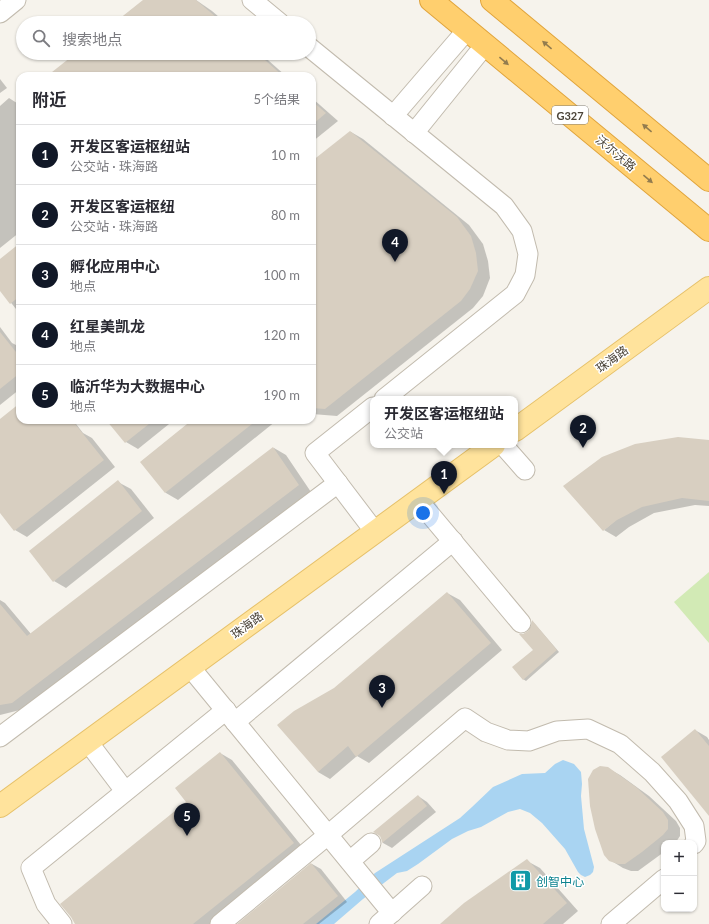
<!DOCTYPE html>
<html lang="zh">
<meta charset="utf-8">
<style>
body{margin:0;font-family:Lato,"Noto Sans SC",sans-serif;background:#f2f2f3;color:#2b2b33}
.controls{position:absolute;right:12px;bottom:12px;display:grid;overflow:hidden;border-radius:8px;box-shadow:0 1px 3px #0004}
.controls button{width:36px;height:36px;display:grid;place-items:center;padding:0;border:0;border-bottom:1px solid #e1e1e2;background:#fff;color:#2b2b33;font:20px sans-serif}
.you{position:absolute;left:423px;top:513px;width:14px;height:14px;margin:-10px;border:3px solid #fff;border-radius:50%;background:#1a73e8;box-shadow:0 0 0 6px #1a73e833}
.badge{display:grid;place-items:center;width:26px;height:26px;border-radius:50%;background:#111827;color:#fff;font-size:13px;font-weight:700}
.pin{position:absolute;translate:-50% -33px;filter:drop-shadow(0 1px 2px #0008)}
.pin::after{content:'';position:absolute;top:21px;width:14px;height:12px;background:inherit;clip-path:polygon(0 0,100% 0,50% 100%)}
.popup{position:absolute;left:370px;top:396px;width:148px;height:52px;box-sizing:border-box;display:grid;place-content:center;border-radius:8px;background:#fff;filter:drop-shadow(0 1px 3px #0005);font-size:13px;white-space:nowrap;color:#7c7c81}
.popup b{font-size:15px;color:#2b2b33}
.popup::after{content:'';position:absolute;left:50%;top:100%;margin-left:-8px;border:8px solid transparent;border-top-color:#fff}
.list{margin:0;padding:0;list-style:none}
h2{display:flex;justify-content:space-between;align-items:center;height:52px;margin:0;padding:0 16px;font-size:17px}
h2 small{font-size:13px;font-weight:400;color:#7c7c81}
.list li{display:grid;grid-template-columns:26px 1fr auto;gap:12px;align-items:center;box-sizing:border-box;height:60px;padding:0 16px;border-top:1px solid #e1e1e2}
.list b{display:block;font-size:15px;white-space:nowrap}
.list p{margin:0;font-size:13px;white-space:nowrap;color:#7c7c81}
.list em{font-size:13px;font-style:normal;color:#7c7c81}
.icon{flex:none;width:22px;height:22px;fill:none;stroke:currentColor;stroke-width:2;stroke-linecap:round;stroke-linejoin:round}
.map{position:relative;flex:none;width:709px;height:924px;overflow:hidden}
.search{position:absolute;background:#fff;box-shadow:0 1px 3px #0004;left:16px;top:16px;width:300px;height:44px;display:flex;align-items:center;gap:10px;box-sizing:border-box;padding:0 14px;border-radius:22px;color:#7c7c81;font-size:15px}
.panel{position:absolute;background:#fff;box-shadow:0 1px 3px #0004;left:16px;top:72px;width:300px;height:352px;border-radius:12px}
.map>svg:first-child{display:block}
.green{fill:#d2eab5}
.water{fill:#a9d4f2}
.shadow{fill:#0003}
.building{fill:#d8cfc1}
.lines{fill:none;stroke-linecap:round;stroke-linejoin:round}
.minor-casing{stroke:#c2bbae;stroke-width:21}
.major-casing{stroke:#e6c16a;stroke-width:24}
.highway-casing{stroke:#e0a43c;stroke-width:24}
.minor{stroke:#fff;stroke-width:19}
.major{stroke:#ffe39c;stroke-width:22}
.highway{stroke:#ffcf6e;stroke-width:22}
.oneway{fill:#937c4e}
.labels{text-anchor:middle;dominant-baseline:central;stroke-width:3;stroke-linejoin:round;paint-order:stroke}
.shield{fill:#fff;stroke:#817c74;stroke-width:1}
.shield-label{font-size:11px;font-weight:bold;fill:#4b4439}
.street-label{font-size:12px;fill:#4b4439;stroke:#fff}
.culture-label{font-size:12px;fill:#0d838f;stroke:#fff;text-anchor:start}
</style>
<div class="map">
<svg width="709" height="924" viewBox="0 0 709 924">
<rect width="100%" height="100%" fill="#f6f3ec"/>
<path class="green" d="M 709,572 L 709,643 L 674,602 Z"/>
<path class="water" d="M 563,760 L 574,764 L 581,772 L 582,784 L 581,796 L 584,829 L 594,867 L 593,872 L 590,875 L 585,877 L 581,875 L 578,872 L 565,849 L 542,823 L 530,813 L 520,809 L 508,812 L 481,827 L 468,831 L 452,839 L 418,864 L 407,871 L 397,873 L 363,899 L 334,924 L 316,924 L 355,892 L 375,873 L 460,818 L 472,807 L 493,787 L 522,774 L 545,773 L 555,764 Z"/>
<g class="shadow">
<path d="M 144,0 L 196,0 L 212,11 L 226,23 L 115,23 Z"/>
<path d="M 78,53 L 260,53 L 286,76 L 49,76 Z"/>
<path d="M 0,79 L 7,88 L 0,93 Z"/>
<path d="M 9,98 L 20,105 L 20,232 L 0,248 L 0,106 Z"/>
<path d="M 312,98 L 338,121 L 312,142 Z"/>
<path d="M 351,132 L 363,139 L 469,225 L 483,244 L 488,261 L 490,278 L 483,296 L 473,308 L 337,416 L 312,414 L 312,162 Z"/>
<path d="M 20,245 L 20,314 L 0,289 L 0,261 Z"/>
<path d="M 0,327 L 12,343 L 16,345 L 20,350 L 20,389 L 0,405 Z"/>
<path d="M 20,405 L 20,420 L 73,420 L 83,433 L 92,438 L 115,467 L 27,537 L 15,530 L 0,511 L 0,421 Z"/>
<path d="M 108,420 L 174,420 L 138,449 L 126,442 Z"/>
<path d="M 193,420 L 275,420 L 276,421 L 178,500 L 166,493 L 141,462 Z"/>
<path d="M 709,441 L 709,506 L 695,505 L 654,513 L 629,527 L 616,537 L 604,530 Z"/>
<path d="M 274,448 L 286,455 L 311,492 L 24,709 L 0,715 L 0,600 L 5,603 L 31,634 Z"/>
<path d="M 118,482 L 131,489 L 154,518 L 66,588 L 54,581 Z"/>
<path d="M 447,593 L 460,600 L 502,650 L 369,763 L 357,756 L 330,779 L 318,772 L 334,689 Z"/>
<path d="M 534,623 L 559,652 L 526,681 L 523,679 L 534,650 L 529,632 Z"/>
<path d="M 695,730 L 707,737 L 709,740 L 709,814 Z"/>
<path d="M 220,753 L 232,760 L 305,850 L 214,924 L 76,924 L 188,802 Z"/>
<path d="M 607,768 L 620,775 L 649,796 L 676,821 L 680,828 L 680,836 L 676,842 L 664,843 L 664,852 L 638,871 L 631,871 L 623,868 L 610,860 Z"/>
<path d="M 418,796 L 427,802 L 436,812 L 392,848 L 383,843 L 383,840 Z"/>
<path d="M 527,861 L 540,868 L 578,911 L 563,924 L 441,924 Z"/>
<path d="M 312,864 L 321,869 L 347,902 L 319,924 L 239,924 Z"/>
</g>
<g class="building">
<path d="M 143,0 L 196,0 L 223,23 L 114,23 Z"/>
<path d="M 76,53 L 257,53 L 283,76 L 47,76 Z"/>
<path d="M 312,101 L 326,113 L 312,125 Z"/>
<path d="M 350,131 L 457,217 L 471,236 L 476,253 L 478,271 L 470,289 L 461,301 L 325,409 L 312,408 L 312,161 Z"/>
<path d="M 20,243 L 20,296 L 10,304 L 0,291 L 0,259 Z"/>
<path d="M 0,332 L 20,357 L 20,373 L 0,389 Z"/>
<path d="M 20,403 L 20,420 L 72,420 L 104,460 L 14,531 L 0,513 L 0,419 Z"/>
<path d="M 106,420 L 154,420 L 125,443 Z"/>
<path d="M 192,420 L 257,420 L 165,493 L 140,462 Z"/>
<path d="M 678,437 L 709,440 L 709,501 L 682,498 L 642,507 L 617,520 L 603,531 L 563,486 L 602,457 L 635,444 Z"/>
<path d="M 273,447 L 299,485 L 12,703 L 0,705 L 0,604 L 27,636 Z"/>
<path d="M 118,480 L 142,511 L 53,582 L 29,551 Z"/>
<path d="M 447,592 L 491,643 L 356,757 L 348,746 L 318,772 L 277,725 L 294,711 L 334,688 Z"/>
<path d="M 532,620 L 557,650 L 523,680 L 512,667 L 533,650 L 519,634 L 523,634 L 528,631 L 531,626 Z"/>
<path d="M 695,729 L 709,746 L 709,816 L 661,757 Z"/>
<path d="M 220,752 L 294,843 L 193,924 L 75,924 L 71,917 L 60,904 L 186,802 L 175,788 Z"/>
<path d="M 600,766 L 608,767 L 636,787 L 663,812 L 668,820 L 668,829 L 663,835 L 642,852 L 625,864 L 618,864 L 609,861 L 604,855 L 595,829 L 590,806 L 588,779 L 593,770 Z"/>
<path d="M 418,795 L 427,806 L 382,843 L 382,841 L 380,836 L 375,833 L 373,832 Z"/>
<path d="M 527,859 L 567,903 L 543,924 L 440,924 L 464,903 Z"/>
<path d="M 311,863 L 338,896 L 303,924 L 237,924 Z"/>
</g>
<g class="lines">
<defs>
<g id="minor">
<path d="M 252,0 L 280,23"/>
<path d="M 0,13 L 16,0"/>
<path d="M 309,47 L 504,206 L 522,231 L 528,254 L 525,275 L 515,294 L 384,399"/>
<path d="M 393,116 L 467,30"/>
<path d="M 414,133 L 485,45"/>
<path d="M 373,407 L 315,453 L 375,532"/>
<path d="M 503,445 L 525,470"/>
<path d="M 418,500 L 521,623"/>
<path d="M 190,667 L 392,913"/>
<path d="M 235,722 L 453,541"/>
<path d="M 0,737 L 338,483"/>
<path d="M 88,742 L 125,791"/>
<path d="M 350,861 L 371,843"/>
<path d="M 62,924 L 46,904 L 31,868 L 226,710"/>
<path d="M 220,924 L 328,835 L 465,718 L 486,732 L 508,740 L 529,741 L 557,731 L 588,729 L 620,744 L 652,772 L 678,801 L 694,826 L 696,841 L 694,844"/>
<path d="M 379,924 L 422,886"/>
<path d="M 611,924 L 664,879"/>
</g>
<g id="major">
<path d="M 515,430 L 709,288"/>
<path d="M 0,806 L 494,445"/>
</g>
<g id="highway">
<path d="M 431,0 L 709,230"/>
<path d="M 492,0 L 709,180"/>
</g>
</defs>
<use href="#minor" class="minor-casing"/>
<use href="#major" class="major-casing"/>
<use href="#highway" class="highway-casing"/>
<use href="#minor" class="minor"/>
<use href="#major" class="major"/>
<use href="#highway" class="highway"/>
</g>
<defs><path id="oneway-solid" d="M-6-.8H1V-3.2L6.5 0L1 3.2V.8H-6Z"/></defs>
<g class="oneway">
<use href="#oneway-solid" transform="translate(547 45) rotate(-140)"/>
<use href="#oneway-solid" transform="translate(504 61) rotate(40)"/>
<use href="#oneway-solid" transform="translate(647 128) rotate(-140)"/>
<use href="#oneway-solid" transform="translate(648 179) rotate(40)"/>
</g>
<defs>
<symbol id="building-square" viewBox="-11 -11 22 22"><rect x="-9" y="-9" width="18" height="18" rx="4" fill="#0f9aa8" stroke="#fff"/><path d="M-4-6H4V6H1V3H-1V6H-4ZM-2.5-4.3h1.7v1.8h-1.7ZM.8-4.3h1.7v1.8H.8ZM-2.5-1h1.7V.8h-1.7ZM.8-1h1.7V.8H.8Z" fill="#fff"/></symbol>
</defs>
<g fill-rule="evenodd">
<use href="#building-square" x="508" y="868" width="25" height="25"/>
</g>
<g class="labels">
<rect class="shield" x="552" y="106" width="36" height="18" rx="3"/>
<g class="shield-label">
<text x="570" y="115">G327</text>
</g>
<g class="street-label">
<text transform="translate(616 153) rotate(40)">沃尔沃路</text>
<text transform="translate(612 359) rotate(-36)">珠海路</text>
<text transform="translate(247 625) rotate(-36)">珠海路</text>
</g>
<g class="culture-label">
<text x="536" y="881">创智中心</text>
</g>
</g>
</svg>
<div class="controls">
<button>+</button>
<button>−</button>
</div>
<div class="you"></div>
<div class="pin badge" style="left:444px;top:494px">1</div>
<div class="popup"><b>开发区客运枢纽站</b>公交站</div>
<div class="pin badge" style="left:583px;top:448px">2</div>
<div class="pin badge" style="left:382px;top:708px">3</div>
<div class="pin badge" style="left:395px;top:262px">4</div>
<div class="pin badge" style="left:187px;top:836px">5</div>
<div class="search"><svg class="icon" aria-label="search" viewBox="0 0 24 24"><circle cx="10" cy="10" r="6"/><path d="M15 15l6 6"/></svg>搜索地点</div>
<section class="panel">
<h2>附近<small>5个结果</small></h2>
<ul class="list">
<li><span class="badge">1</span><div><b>开发区客运枢纽站</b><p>公交站 · 珠海路</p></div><em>10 m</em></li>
<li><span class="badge">2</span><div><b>开发区客运枢纽</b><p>公交站 · 珠海路</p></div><em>80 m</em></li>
<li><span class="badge">3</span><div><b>孵化应用中心</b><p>地点</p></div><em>100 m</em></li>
<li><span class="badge">4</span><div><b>红星美凯龙</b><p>地点</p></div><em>120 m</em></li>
<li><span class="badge">5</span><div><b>临沂华为大数据中心</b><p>地点</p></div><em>190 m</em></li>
</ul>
</section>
</div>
